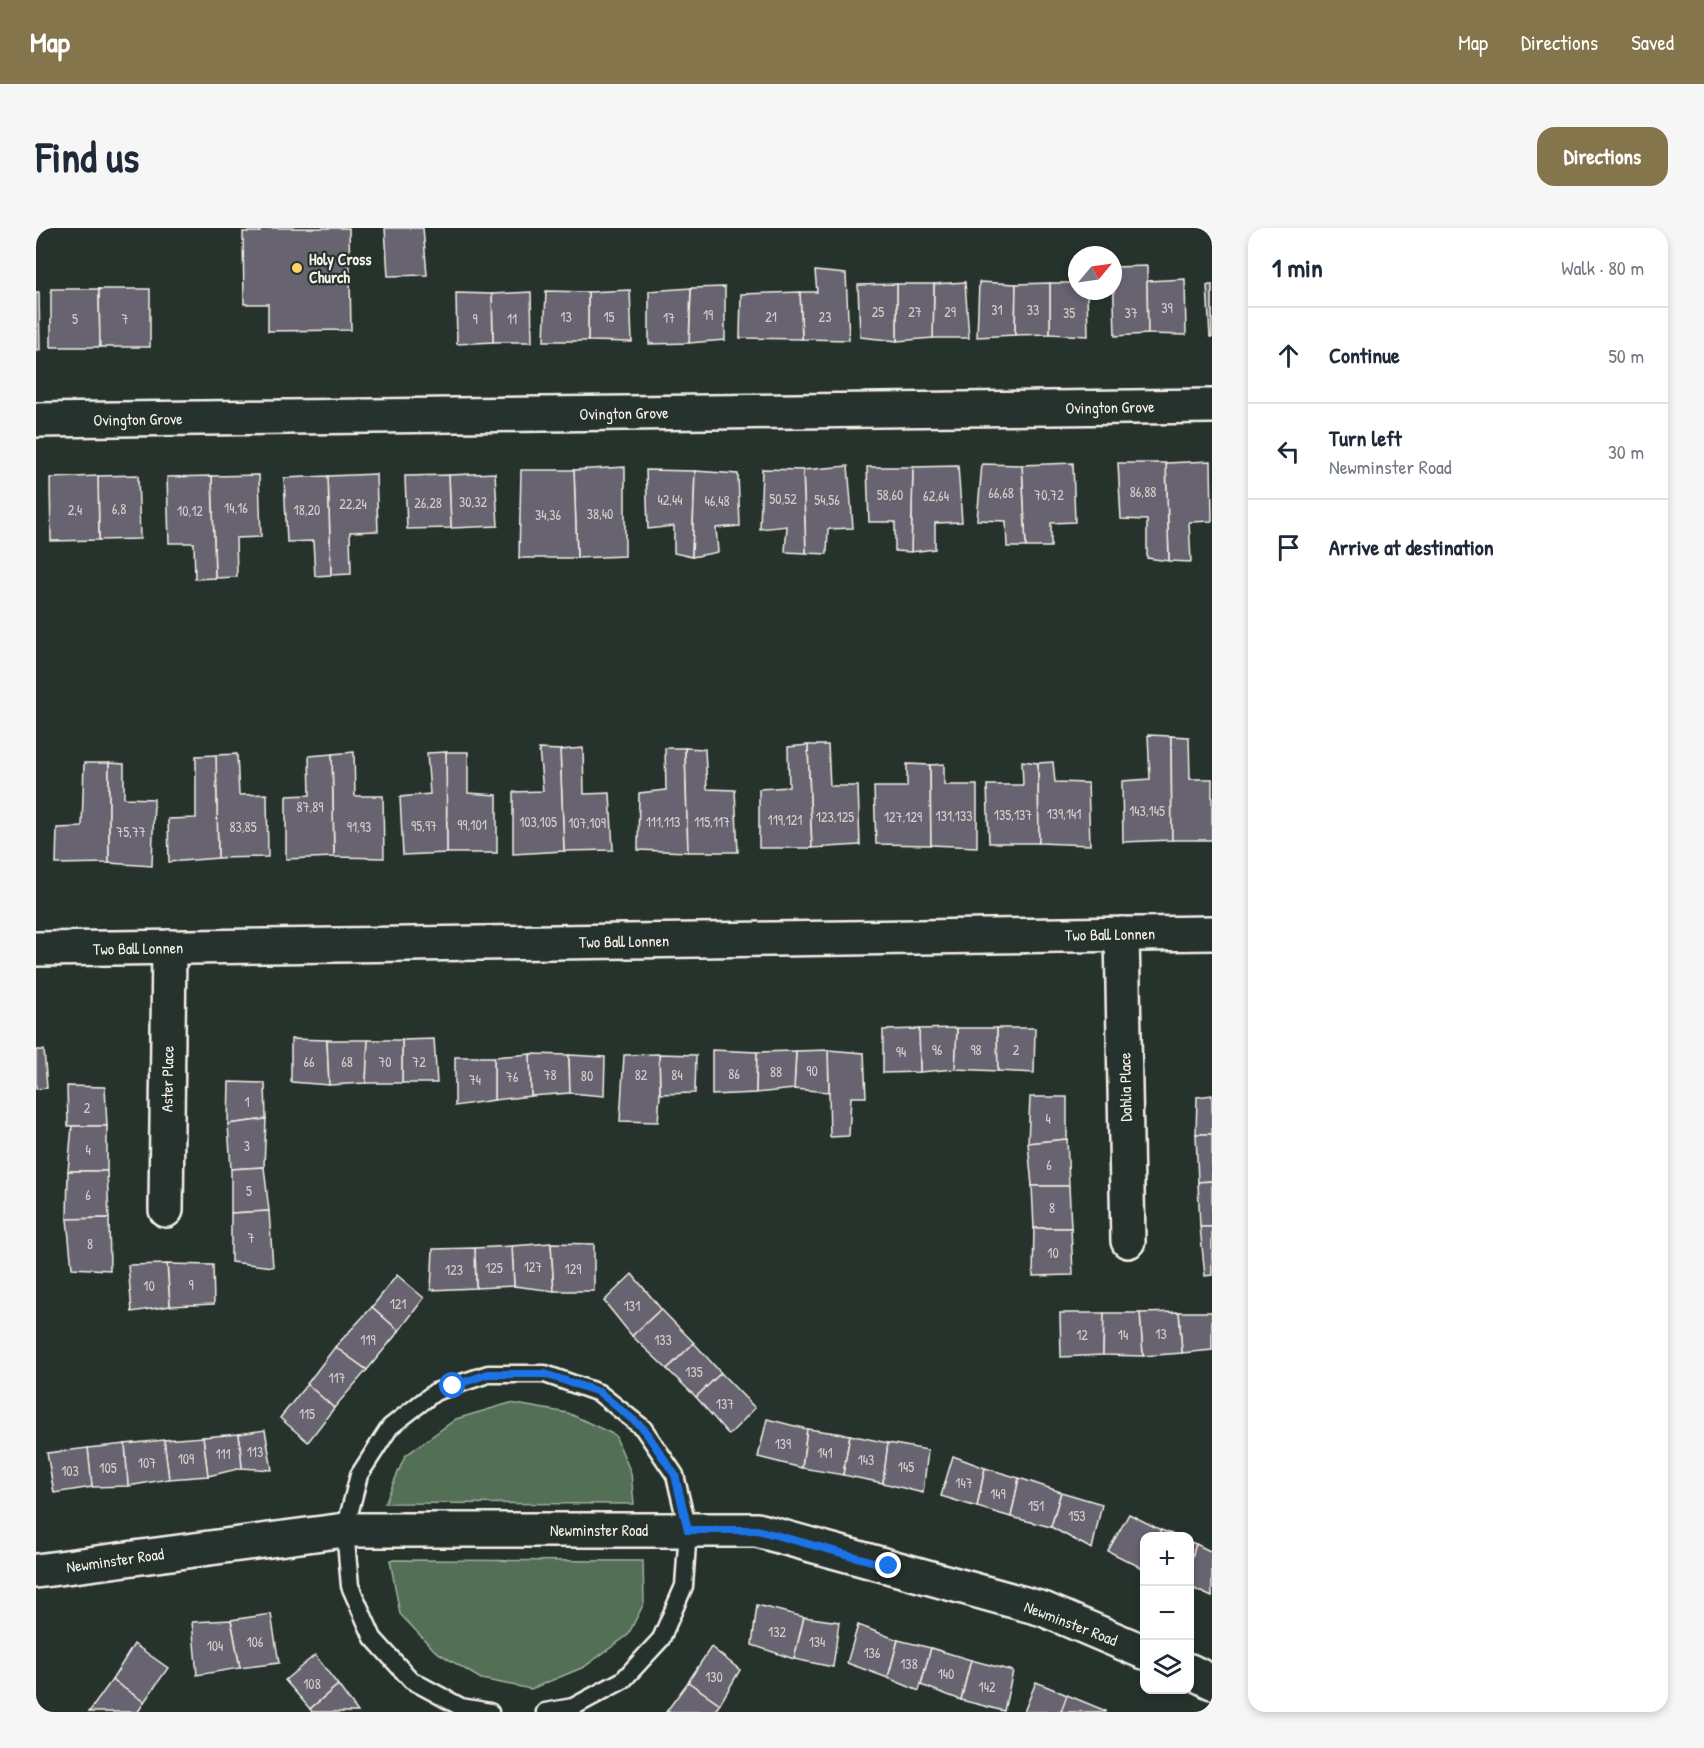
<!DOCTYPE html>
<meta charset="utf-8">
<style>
body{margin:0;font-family:"Patrick Hand",sans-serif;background:#f6f6f7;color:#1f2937}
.controls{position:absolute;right:18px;bottom:18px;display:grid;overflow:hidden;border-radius:12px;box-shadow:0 3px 9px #0003}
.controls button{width:54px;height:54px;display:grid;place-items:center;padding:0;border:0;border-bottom:2px solid #e0e1e3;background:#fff;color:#1f2937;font:30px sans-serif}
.compass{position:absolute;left:1032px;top:18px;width:54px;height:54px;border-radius:50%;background:#fff;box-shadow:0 3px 9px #0003;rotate:61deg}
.stop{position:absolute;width:18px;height:18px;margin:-14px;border:4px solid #1a73e8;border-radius:50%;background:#fff}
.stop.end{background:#1a73e8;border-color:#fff;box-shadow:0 2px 6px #0008}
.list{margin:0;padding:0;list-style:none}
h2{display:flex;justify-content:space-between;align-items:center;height:78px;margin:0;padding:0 24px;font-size:26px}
h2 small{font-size:20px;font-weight:400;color:#747a83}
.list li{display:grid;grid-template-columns:39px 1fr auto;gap:18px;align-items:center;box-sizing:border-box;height:96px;padding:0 24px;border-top:2px solid #e0e1e3}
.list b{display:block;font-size:22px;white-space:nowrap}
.list p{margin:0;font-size:20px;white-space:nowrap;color:#747a83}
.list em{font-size:20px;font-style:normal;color:#747a83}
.icon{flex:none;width:33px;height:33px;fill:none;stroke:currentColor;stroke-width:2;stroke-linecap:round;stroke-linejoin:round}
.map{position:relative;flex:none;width:1176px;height:1484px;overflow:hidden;border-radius:18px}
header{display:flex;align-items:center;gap:36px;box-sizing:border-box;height:84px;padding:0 30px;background:#84754c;color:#fff}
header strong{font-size:28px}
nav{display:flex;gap:33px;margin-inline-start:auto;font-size:21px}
.intro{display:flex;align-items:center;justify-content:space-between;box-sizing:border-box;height:144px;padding:0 36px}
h1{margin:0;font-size:42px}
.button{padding:15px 27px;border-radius:18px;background:#84754c;color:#fff;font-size:21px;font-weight:700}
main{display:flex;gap:36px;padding:0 36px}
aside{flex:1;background:#fff;border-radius:18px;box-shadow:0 3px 9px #0003}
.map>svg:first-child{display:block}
.green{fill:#526f57;stroke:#a3b0a0;stroke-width:1.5}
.building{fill:#67646f;stroke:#f4f1e8;stroke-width:1.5}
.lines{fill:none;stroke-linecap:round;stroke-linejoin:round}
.service-casing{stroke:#f4f1e8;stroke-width:21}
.minor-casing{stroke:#f4f1e8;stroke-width:38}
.secondary-casing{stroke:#f4f1e8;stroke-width:38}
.service{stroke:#26332d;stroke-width:16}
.minor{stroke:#26332d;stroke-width:33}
.secondary{stroke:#26332d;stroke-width:33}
.route{stroke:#1a73e8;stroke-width:8}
.poi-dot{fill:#ffd166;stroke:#26332d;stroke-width:2}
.labels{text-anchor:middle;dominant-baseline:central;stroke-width:4.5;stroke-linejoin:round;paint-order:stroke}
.number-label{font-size:14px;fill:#d1ceca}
.poi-label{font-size:16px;font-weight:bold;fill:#f4f1e8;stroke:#26332d;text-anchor:start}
.street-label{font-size:16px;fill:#f4f1e8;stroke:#26332d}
</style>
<header>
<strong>Map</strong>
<nav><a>Map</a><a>Directions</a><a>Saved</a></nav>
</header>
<div class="intro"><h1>Find us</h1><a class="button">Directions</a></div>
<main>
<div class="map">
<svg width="1176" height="1484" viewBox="0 0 1176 1484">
<rect width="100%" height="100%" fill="#26332d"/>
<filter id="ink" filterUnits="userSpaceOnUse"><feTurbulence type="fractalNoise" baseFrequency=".0167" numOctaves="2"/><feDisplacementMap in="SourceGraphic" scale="12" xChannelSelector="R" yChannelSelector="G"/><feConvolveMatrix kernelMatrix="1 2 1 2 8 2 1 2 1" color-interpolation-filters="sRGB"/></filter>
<g filter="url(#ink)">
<g class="green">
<path d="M 474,1175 L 532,1185 L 579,1207 L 595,1245 L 598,1276 L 349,1275 L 369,1228 L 420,1191 Z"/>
<path d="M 354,1332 L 607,1333 L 608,1375 L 592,1407 L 548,1439 L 495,1461 L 445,1451 L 399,1423 L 364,1386 Z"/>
</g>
<g class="building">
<path d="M 224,0 L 313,0 L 315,102 L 232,103 L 232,76 L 208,76 L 207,4 L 224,4 Z"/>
<path d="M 349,0 L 387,0 L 391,47 L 352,48 Z"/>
<path d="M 1111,38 L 1112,106 L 1079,108 L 1077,39 Z"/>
<path d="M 779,43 L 810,46 L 813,112 L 766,111 L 764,64 L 781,64 Z"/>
<path d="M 1149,51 L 1150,107 L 1112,106 L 1111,53 Z"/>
<path d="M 929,54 L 933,110 L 897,110 L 898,56 Z"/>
<path d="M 943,54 L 980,56 L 979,107 L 941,109 Z"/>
<path d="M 1014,55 L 1041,55 L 1041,63 L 1051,63 L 1052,108 L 1014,106 Z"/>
<path d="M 1014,55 L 1014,106 L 979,107 L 980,56 Z"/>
<path d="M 861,56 L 898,56 L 897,110 L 861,113 Z"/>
<path d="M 861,56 L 861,113 L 824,109 L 822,57 Z"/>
<path d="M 1171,57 L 1176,57 L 1176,109 L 1174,109 Z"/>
<path d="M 689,59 L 689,112 L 653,115 L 655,60 Z"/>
<path d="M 655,60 L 653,115 L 613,116 L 613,63 Z"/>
<path d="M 15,61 L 63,61 L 64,119 L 15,119 Z"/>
<path d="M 63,61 L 114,61 L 114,119 L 64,119 Z"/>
<path d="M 594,62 L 596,114 L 552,113 L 552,64 Z"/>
<path d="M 510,63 L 552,64 L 552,113 L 508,113 Z"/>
<path d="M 0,64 L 3,64 L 4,122 L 0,122 Z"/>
<path d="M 495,64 L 496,114 L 457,114 L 456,66 Z"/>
<path d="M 764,64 L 766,111 L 704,110 L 705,66 Z"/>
<path d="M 420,65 L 456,66 L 457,114 L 421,116 Z"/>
<path d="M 1175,233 L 1176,293 L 1153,294 L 1155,334 L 1133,333 L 1130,235 Z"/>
<path d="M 1037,235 L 1039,294 L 1015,295 L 1015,319 L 990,319 L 986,237 Z"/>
<path d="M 1082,235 L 1130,235 L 1133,333 L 1111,330 L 1111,292 L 1085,291 Z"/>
<path d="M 946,236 L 986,237 L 990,319 L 971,319 L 970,293 L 941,292 Z"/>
<path d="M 812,238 L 817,300 L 792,301 L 791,326 L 770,325 L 767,242 Z"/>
<path d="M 922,238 L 926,294 L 899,295 L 899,321 L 875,324 L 877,239 Z"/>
<path d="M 589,239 L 589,328 L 541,330 L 538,242 Z"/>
<path d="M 831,239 L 877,239 L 875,324 L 859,323 L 859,294 L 833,294 Z"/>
<path d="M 726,241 L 767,242 L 770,325 L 749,324 L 751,298 L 724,301 Z"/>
<path d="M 485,242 L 538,242 L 541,330 L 483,330 Z"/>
<path d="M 610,242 L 659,243 L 656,329 L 638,325 L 638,298 L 612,301 Z"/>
<path d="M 659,243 L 702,246 L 704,298 L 680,300 L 682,324 L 656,329 Z"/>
<path d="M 459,245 L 462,298 L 415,300 L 413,247 Z"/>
<path d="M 340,246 L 342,303 L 314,304 L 315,346 L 295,347 L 292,248 Z"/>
<path d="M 102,247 L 104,311 L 63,312 L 62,248 Z"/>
<path d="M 223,247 L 225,309 L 200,310 L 201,349 L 179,350 L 176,248 Z"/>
<path d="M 413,247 L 415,300 L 371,301 L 369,248 Z"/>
<path d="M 62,248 L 63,312 L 15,313 L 14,250 Z"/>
<path d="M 176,248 L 179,350 L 159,351 L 158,315 L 133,315 L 131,249 Z"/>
<path d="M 292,248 L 295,347 L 279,348 L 277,313 L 251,314 L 248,250 Z"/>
<path d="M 1112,507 L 1135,508 L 1136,612 L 1087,614 L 1086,553 L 1114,551 Z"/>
<path d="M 1135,508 L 1153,509 L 1154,551 L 1176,551 L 1176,612 L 1136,612 Z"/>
<path d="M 772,517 L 776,620 L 723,620 L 723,561 L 753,559 L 752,519 Z"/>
<path d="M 772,517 L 792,517 L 794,558 L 822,558 L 824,617 L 776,620 Z"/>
<path d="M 547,520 L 548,566 L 574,565 L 577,622 L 528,623 L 524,522 Z"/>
<path d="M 629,520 L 649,520 L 652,624 L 602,622 L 603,565 L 630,562 Z"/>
<path d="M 649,520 L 669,521 L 671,561 L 699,562 L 702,624 L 652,624 Z"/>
<path d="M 503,521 L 524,522 L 528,623 L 477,626 L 477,564 L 507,563 Z"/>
<path d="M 318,524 L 319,568 L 347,568 L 348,630 L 298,629 L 296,526 Z"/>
<path d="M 410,524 L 432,524 L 432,565 L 461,567 L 461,625 L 411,625 Z"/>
<path d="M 410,524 L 411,625 L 367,627 L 364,569 L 394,566 L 391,525 Z"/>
<path d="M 201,526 L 203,567 L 231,566 L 232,629 L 182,630 L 180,527 Z"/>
<path d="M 296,526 L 298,629 L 250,631 L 250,568 L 274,567 L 273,528 Z"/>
<path d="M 180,527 L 182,630 L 133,634 L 132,591 L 160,590 L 160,528 Z"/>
<path d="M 986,533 L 1002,535 L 1003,615 L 953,615 L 951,557 L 987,557 Z"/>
<path d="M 1017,534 L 1019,554 L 1052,555 L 1054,617 L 1003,615 L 1002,535 Z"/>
<path d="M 48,535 L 73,535 L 73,635 L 20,636 L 21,600 L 46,599 Z"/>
<path d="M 73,535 L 88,536 L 88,570 L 118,571 L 116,638 L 73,635 Z"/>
<path d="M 871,536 L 894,537 L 895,617 L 840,616 L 838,559 L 871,559 Z"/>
<path d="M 908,536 L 908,557 L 941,557 L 941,619 L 895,617 L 894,537 Z"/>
<path d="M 921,800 L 961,800 L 962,843 L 919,841 Z"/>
<path d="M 921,800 L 919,841 L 884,844 L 883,801 Z"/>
<path d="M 961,800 L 999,800 L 998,845 L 962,843 Z"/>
<path d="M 883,801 L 884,844 L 847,845 L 847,802 Z"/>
<path d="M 255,811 L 291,812 L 293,857 L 255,854 Z"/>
<path d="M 398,811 L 401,855 L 366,855 L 366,812 Z"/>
<path d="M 291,812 L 332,812 L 330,855 L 293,857 Z"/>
<path d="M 332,812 L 366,812 L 366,855 L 330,855 Z"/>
<path d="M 0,822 L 8,822 L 11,860 L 0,861 Z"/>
<path d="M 676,822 L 721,824 L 720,865 L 676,867 Z"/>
<path d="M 792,822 L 828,825 L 830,869 L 815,869 L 813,908 L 794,909 Z"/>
<path d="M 792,822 L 793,864 L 758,861 L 760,823 Z"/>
<path d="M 760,823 L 758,861 L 720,865 L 721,824 Z"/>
<path d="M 494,826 L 533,827 L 534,865 L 495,868 Z"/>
<path d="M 494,826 L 495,868 L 458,872 L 458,829 Z"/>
<path d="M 623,826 L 660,827 L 659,865 L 624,866 Z"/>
<path d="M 623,826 L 624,866 L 622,894 L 584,893 L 588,827 Z"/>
<path d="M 533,827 L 569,829 L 568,868 L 534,865 Z"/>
<path d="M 419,829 L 458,829 L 458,872 L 419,878 Z"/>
<path d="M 193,854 L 229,855 L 230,891 L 192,896 Z"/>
<path d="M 31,858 L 69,859 L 71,898 L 32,898 Z"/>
<path d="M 1176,867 L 1176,906 L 1160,906 L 1161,869 Z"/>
<path d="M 994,869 L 1031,869 L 1031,911 L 992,915 Z"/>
<path d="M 230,891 L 228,939 L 195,941 L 192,896 Z"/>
<path d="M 36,898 L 71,898 L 71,943 L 32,943 Z"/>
<path d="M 1160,906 L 1176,906 L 1176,953 L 1162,954 Z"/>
<path d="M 1031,911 L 1033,958 L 996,958 L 992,915 Z"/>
<path d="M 228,939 L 233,983 L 195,985 L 195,941 Z"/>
<path d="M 32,943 L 71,943 L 73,990 L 31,991 Z"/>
<path d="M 1176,953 L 1176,999 L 1164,999 L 1162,954 Z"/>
<path d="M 996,958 L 1033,958 L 1035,1000 L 998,1000 Z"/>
<path d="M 233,983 L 237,1039 L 195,1034 L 195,985 Z"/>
<path d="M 73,990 L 74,1042 L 36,1040 L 31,991 Z"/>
<path d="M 1164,999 L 1176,999 L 1176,1047 L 1169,1048 Z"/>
<path d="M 998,1000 L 1035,1000 L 1037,1047 L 997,1048 Z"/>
<path d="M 515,1015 L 518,1063 L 478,1058 L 476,1018 Z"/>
<path d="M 515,1015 L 558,1016 L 558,1063 L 518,1063 Z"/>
<path d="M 476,1018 L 478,1058 L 440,1060 L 439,1020 Z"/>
<path d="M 439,1020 L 440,1060 L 395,1062 L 397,1021 Z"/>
<path d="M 131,1036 L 177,1037 L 178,1076 L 134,1078 Z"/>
<path d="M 131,1036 L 134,1078 L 96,1084 L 92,1037 Z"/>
<path d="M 596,1046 L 625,1081 L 596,1108 L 568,1073 Z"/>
<path d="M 361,1047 L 388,1070 L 363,1103 L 336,1079 Z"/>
<path d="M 336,1079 L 363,1103 L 331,1142 L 299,1119 Z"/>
<path d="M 625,1081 L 658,1115 L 631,1141 L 596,1108 Z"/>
<path d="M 1143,1084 L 1176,1084 L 1176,1122 L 1146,1125 Z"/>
<path d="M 1143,1084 L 1146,1125 L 1107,1128 L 1104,1085 Z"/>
<path d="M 1024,1085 L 1068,1085 L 1067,1127 L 1025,1129 Z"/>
<path d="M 1068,1085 L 1104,1085 L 1107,1128 L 1067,1127 Z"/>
<path d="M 658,1115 L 685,1145 L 660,1169 L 631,1141 Z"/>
<path d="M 299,1119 L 331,1142 L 298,1180 L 271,1156 Z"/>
<path d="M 685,1145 L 719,1180 L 693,1207 L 660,1169 Z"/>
<path d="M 271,1156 L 298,1180 L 272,1214 L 244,1190 Z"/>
<path d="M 731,1191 L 771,1201 L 766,1240 L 722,1229 Z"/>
<path d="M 771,1201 L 814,1207 L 807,1247 L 766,1240 Z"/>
<path d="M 229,1202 L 236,1242 L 206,1240 L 203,1206 Z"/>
<path d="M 203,1206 L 206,1240 L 172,1248 L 167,1209 Z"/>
<path d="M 814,1207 L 852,1215 L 847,1255 L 807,1247 Z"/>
<path d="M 167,1209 L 172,1248 L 133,1251 L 128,1212 Z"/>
<path d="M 128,1212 L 133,1251 L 92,1258 L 89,1216 Z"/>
<path d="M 852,1215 L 892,1222 L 887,1265 L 847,1255 Z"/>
<path d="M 89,1216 L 92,1258 L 56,1259 L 52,1220 Z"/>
<path d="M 52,1220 L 56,1259 L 18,1265 L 11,1225 Z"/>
<path d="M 917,1228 L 949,1240 L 941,1279 L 905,1268 Z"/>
<path d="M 949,1240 L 983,1250 L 975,1289 L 941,1279 Z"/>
<path d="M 983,1250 L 1025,1264 L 1015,1299 L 975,1289 Z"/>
<path d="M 1025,1264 L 1066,1276 L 1056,1321 L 1015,1299 Z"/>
<path d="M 1093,1286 L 1125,1302 L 1122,1308 L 1108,1308 L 1108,1341 L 1072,1323 Z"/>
<path d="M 1125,1302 L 1141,1308 L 1122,1308 Z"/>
<path d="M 1154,1314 L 1160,1316 L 1154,1336 Z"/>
<path d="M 1160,1316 L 1176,1324 L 1176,1369 L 1154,1359 L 1154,1336 Z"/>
<path d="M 721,1377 L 768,1389 L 758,1431 L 716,1417 Z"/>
<path d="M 235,1386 L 243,1435 L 204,1440 L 195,1392 Z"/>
<path d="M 768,1389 L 803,1394 L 797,1439 L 758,1431 Z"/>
<path d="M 195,1392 L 204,1440 L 161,1447 L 156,1394 Z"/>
<path d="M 822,1397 L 862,1412 L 852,1450 L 811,1435 Z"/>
<path d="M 862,1412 L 895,1420 L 883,1463 L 852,1450 Z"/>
<path d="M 98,1416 L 132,1440 L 108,1474 L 76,1452 Z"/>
<path d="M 675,1419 L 704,1442 L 684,1476 L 652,1454 Z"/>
<path d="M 895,1420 L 935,1432 L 925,1472 L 885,1457 Z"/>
<path d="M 279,1427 L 302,1457 L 274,1481 L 249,1452 Z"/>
<path d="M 935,1432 L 977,1443 L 968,1483 L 925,1472 Z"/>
<path d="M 76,1452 L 108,1474 L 102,1484 L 53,1484 Z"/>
<path d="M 652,1454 L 684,1476 L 678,1484 L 630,1484 Z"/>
<path d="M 1000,1454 L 1031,1467 L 1025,1484 L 988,1484 Z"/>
<path d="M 302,1457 L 322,1484 L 276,1484 L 274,1481 Z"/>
<path d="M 1031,1467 L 1070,1483 L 1070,1484 L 1025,1484 Z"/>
</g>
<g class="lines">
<defs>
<path id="service" d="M 454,1484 L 425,1479 L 375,1452 L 337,1410 L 314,1358 L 309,1302 L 323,1247 L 354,1199 L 399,1164 L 452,1146 L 509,1146 L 563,1165 L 607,1200 L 639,1247 L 652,1302 L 648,1358 L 625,1411 L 587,1452 L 537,1479 L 509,1484"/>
<g id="minor">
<path d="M 0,192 L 1176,178"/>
<path d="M 1086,706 L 1092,1013"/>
<path d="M 130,982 L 133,719"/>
<path d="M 0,1343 L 309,1302 L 721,1302 L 1007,1381 L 1108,1424"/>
<path d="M 1154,1443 L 1176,1454"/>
</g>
<path id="secondary" d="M 0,721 L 1176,705"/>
</defs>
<use href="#service" class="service-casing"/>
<use href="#minor" class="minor-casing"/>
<use href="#secondary" class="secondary-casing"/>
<use href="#service" class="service"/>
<use href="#minor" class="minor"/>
<use href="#secondary" class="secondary"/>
</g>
</g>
<g class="lines" filter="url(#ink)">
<path class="route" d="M 417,1158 L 452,1146 L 509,1146 L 563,1164 L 607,1200 L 639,1247 L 652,1302 L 721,1302 L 853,1338"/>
</g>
<circle class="poi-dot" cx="261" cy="40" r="6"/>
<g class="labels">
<g class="number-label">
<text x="1131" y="79">39</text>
<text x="961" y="81">31</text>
<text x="997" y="81">33</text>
<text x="842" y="83">25</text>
<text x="879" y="83">27</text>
<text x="914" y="83">29</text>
<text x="1033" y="84">35</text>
<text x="1095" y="84">37</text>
<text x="672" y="86">19</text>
<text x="530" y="88">13</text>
<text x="573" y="88">15</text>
<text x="735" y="88">21</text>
<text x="789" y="88">23</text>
<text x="633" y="89">17</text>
<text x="39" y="90">5</text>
<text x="89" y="90">7</text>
<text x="439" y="90">9</text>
<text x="476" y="90">11</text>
<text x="1107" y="263">86,88</text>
<text x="965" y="264">66,68</text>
<text x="854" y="266">58,60</text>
<text x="1013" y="266">70,72</text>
<text x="900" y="267">62,64</text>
<text x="747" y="270">50,52</text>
<text x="634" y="271">42,44</text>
<text x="791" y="271">54,56</text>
<text x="681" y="272">46,48</text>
<text x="437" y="273">30,32</text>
<text x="392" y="274">26,28</text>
<text x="317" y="275">22,24</text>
<text x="200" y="279">14,16</text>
<text x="83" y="280">6,8</text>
<text x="39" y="281">2,4</text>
<text x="271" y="281">18,20</text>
<text x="154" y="282">10,12</text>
<text x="564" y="285">38,40</text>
<text x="512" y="286">34,36</text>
<text x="274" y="578">87,89</text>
<text x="1111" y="582">143,145</text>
<text x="1028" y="585">139,141</text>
<text x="977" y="586">135,137</text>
<text x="918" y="587">131,133</text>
<text x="799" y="588">123,125</text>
<text x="867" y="588">127,129</text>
<text x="749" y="591">119,121</text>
<text x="502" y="593">103,105</text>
<text x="627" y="593">111,113</text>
<text x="676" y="593">115,117</text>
<text x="551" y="594">107,109</text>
<text x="436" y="596">99,101</text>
<text x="388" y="597">95,97</text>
<text x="207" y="598">83,85</text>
<text x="323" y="598">91,93</text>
<text x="95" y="603">75,77</text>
<text x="901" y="821">96</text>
<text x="940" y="821">98</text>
<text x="980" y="821">2</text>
<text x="865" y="823">94</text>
<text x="273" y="833">66</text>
<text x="311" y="833">68</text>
<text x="349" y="833">70</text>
<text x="383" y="833">72</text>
<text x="776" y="842">90</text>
<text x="740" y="843">88</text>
<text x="698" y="845">86</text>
<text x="514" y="846">78</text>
<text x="605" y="846">82</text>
<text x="641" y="846">84</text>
<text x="551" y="847">80</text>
<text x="476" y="848">76</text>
<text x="439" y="851">74</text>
<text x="211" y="873">1</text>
<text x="51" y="879">2</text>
<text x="1012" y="890">4</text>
<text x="211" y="917">3</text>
<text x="52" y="921">4</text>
<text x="1013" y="936">6</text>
<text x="213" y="962">5</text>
<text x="52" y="966">6</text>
<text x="1016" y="979">8</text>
<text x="215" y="1009">7</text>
<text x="54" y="1015">8</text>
<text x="1017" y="1024">10</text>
<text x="497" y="1038">127</text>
<text x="458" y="1039">125</text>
<text x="537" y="1040">129</text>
<text x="418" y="1041">123</text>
<text x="155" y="1056">9</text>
<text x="113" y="1057">10</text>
<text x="362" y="1075">121</text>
<text x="596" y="1077">131</text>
<text x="1125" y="1105">13</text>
<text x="1046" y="1106">12</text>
<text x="1087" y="1106">14</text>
<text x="332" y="1111">119</text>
<text x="627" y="1111">133</text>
<text x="658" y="1143">135</text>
<text x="301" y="1149">117</text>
<text x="689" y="1175">137</text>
<text x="271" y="1185">115</text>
<text x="747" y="1215">139</text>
<text x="219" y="1223">113</text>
<text x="789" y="1224">141</text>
<text x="187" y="1225">111</text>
<text x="150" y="1230">109</text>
<text x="830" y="1231">143</text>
<text x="111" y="1234">107</text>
<text x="870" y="1238">145</text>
<text x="72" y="1239">105</text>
<text x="34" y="1242">103</text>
<text x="928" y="1254">147</text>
<text x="962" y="1265">149</text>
<text x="1000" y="1277">151</text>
<text x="1041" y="1287">153</text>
<text x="741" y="1403">132</text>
<text x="219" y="1413">106</text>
<text x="781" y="1413">134</text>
<text x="179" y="1417">104</text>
<text x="836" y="1424">136</text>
<text x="873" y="1435">138</text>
<text x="910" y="1445">140</text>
<text x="678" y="1448">130</text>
<text x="276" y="1455">108</text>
<text x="951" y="1458">142</text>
</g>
<g class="poi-label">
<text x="273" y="31">Holy Cross<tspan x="273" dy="18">Church</tspan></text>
</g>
<g class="street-label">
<text transform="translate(1074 179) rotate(-1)">Ovington Grove</text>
<text transform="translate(588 185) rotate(-1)">Ovington Grove</text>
<text transform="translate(102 191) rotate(-1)">Ovington Grove</text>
<text transform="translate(1074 706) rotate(-1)">Two Ball Lonnen</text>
<text transform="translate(588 713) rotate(-1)">Two Ball Lonnen</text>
<text transform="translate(102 720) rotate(-1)">Two Ball Lonnen</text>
<text transform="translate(131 851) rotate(-89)">Aster Place</text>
<text transform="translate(1089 859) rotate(-91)">Dahlia Place</text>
<text x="563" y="1302">Newminster Road</text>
<text transform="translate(79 1332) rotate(-8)">Newminster Road</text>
<text transform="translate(1035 1395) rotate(21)">Newminster Road</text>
</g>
</g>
</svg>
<div class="controls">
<button>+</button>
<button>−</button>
<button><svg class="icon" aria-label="layers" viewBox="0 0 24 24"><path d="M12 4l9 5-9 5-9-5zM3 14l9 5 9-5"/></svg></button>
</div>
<svg class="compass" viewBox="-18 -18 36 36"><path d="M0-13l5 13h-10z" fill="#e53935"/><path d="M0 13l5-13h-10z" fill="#747a83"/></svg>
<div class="stop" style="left:417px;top:1158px"></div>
<div class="stop end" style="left:853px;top:1338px"></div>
</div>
<aside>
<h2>1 min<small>Walk · 80 m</small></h2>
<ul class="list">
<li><svg class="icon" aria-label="ahead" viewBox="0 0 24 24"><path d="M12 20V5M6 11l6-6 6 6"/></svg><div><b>Continue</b></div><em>50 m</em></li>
<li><svg class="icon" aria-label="left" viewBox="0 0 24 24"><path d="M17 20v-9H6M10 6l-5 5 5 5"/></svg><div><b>Turn left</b><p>Newminster Road</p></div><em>30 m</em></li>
<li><svg class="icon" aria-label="arrive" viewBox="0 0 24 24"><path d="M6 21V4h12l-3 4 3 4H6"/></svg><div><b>Arrive at destination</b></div></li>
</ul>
</aside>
</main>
